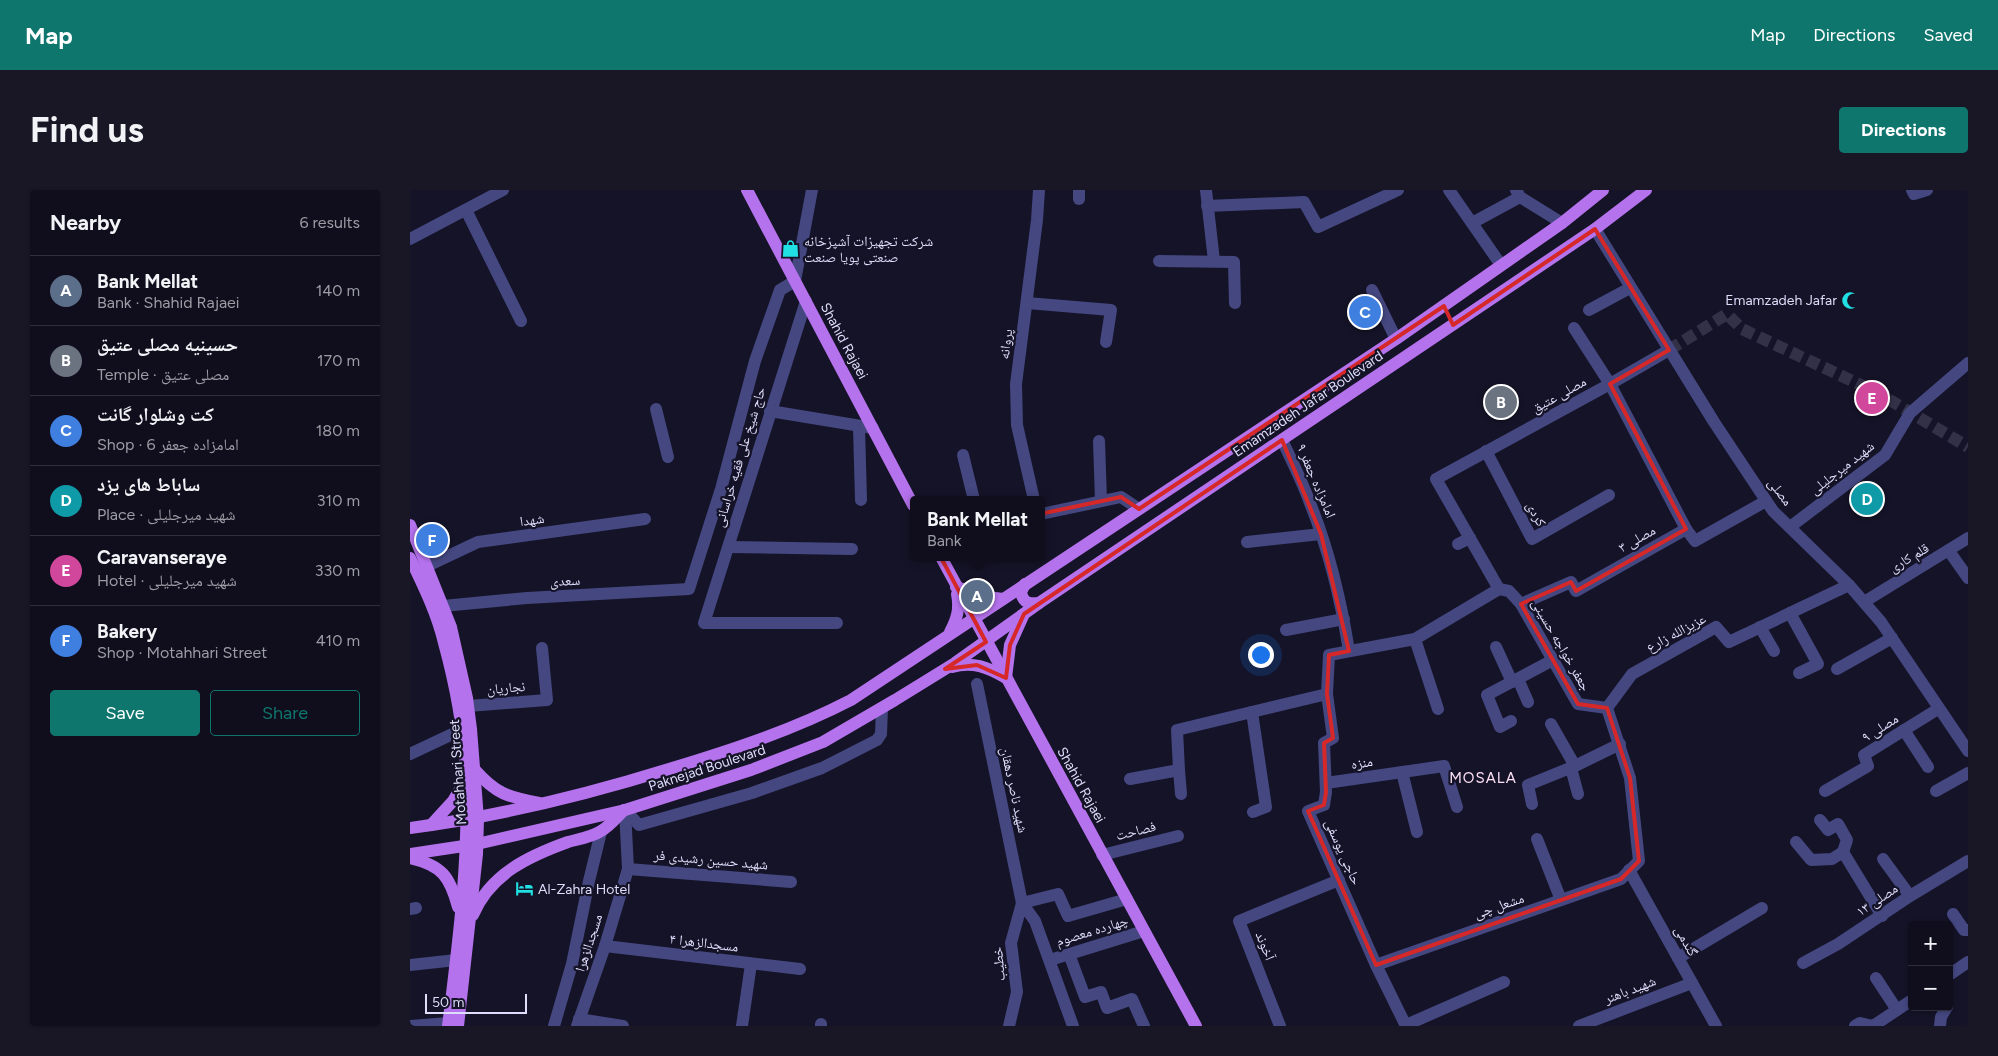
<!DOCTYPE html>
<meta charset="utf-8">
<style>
body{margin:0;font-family:Figtree,"Noto Naskh Arabic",sans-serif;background:#191726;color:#f1f3f6}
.controls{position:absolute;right:15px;bottom:15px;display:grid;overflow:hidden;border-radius:5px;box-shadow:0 1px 4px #0004}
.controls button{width:45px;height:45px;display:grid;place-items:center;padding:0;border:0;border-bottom:1px solid #302e3b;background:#100e1d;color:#f1f3f6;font:25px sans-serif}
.scale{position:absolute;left:15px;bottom:12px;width:102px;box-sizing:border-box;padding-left:5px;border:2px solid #deddfb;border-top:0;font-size:14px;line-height:18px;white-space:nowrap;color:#deddfb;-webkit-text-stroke:4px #151327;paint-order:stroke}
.you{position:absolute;left:850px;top:464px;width:18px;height:18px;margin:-12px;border:4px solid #fff;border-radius:50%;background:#1a73e8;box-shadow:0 0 0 8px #1a73e833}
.badge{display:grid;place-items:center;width:32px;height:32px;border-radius:50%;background:#0f766e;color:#fff;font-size:16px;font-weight:700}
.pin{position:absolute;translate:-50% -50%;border:2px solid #fff;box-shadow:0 1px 5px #0006}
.popup{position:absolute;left:500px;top:306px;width:135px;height:65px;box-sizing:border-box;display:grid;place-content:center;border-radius:5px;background:#100e1d;filter:drop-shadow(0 1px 4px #0005);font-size:16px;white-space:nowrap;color:#9c9ca4}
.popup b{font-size:19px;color:#f1f3f6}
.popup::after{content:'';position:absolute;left:50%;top:100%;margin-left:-10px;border:10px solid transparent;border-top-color:#100e1d}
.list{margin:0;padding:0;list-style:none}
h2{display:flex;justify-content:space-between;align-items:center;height:65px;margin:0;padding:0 20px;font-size:21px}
h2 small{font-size:16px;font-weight:400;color:#9c9ca4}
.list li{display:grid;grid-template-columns:32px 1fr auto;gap:15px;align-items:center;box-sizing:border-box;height:70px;padding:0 20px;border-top:1px solid #302e3b}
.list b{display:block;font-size:19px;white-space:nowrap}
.list p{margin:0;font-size:16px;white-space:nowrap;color:#9c9ca4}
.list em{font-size:16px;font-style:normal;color:#9c9ca4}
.actions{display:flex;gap:10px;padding:15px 20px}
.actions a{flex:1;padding:11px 0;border:1px solid #0f766e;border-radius:5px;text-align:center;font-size:18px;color:#0f766e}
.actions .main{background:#0f766e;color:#fff}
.map{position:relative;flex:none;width:1558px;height:836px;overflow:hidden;border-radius:5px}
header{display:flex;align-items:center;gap:30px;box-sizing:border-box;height:70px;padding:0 25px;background:#0f766e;color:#fff}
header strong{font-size:24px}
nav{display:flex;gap:28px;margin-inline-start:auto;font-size:18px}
.intro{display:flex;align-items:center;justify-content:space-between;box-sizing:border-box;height:120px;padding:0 30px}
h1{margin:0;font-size:35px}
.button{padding:12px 22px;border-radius:5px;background:#0f766e;color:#fff;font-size:18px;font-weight:700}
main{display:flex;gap:30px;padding:0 30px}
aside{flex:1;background:#100e1d;border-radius:5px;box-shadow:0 1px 4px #0004}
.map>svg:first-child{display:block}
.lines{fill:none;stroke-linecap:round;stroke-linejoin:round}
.minor-tunnel{stroke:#333147;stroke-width:12;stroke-dasharray:12 6;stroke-linecap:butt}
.minor{stroke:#444780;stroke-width:12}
.major{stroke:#b572ed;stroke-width:12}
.marked{fill:none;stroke:#d62828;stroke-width:4;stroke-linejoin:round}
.labels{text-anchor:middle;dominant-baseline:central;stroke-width:4.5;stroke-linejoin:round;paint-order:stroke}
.poi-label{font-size:14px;fill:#deddfb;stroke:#151327;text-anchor:start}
.street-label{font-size:14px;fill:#deddfb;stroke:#151327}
.neighbourhood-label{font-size:15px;letter-spacing:1px;fill:#fbdff3;stroke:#151327}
</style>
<header>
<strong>Map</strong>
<nav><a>Map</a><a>Directions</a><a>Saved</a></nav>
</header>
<div class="intro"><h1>Find us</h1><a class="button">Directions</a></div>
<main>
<aside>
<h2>Nearby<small>6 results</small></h2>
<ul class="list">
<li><span class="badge" style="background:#5c6f8a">A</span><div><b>Bank Mellat</b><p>Bank · Shahid Rajaei</p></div><em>140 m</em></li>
<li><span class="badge" style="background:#6b7280">B</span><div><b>حسینیه مصلی عتیق</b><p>Temple · مصلی عتیق</p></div><em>170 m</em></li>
<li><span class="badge" style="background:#3f7fe0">C</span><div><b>کت وشلوار گانت</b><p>Shop · امامزاده جعفر 6</p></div><em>180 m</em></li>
<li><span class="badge" style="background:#0f9aa8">D</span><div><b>ساباط های یزد</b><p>Place · شهید میرجلیلی</p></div><em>310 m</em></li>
<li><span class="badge" style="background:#d1479c">E</span><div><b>Caravanseraye</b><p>Hotel · شهید میرجلیلی</p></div><em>330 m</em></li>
<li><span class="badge" style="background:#3f7fe0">F</span><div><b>Bakery</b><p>Shop · Motahhari Street</p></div><em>410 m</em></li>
</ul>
<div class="actions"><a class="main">Save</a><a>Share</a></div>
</aside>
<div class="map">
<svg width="1558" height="836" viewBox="0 0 1558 836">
<rect width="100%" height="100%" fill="#151327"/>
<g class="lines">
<path class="minor-tunnel" d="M 1259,160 L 1317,124 L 1332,139 L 1468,203 L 1558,257"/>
<g class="minor">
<path d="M 796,0 L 804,71"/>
<path d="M 1039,0 L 1091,75"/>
<path d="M 1106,0 L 1110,7 L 1152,33"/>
<path d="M 1502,0 L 1504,4 L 1517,0"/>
<path d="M 669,9 L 669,0"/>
<path d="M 797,16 L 894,12 L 908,37 L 988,0"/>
<path d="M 56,20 L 111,131"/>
<path d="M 1062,33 L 1110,7"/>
<path d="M 1185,39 L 1304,232 L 1363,321 L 1439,395 L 1471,432 L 1558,561"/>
<path d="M 0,49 L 93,0"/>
<path d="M 749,71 L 824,72 L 825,113"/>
<path d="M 962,100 L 986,149"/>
<path d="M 396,111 L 294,433 L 427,433"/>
<path d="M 617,113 L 701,120 L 696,152"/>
<path d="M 1179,120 L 1220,98"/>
<path d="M 1164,138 L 1200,194 L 1276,339"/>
<path d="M 246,219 L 258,267"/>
<path d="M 360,221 L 463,238"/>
<path d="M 449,237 L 451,310"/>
<path d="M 872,250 C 882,271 892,291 900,313 C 919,360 931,411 939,461"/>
<path d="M 689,251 L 691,311"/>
<path d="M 1076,261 L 1122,349 L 1199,305"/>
<path d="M 553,265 L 564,310"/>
<path d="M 624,310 L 607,235 L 606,194 L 627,30 L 629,0"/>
<path d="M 631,324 L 711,307 L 729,319"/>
<path d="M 1380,337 L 1475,265 L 1500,223 L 1558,173"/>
<path d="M 837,352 L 911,344"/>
<path d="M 1048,354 L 1060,348"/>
<path d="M 319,357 L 442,359"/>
<path d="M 1539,361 L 1558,388"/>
<path d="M 17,376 L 68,352 L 235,329"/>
<path d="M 1454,412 L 1558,348"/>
<path d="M 1111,414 L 1161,392 L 1166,401 L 1276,339 L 1285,351 L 1356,311"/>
<path d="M 33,416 L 117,408 L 279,399 L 311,299 L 345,171 L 370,100 L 385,91 L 402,0"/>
<path d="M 1380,423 L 1408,474 L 1389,483"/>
<path d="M 1350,437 L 1364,461"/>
<path d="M 876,440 L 934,429"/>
<path d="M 1005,449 L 1028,519"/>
<path d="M 1086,457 L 1102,492"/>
<path d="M 1427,479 L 1482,448"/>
<path d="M 1108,489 L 1118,512"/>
<path d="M 567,494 L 612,713 L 648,704 L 658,726 L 717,709"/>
<path d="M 917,504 L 923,548 L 914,553 L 916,602 L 914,615 L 898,621 L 966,775 L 996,836"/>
<path d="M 58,516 L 137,510 L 132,458"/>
<path d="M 1197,518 L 1168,514 L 1111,414 L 1099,401 L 1089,399 L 1026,289 L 1200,194 L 1259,160"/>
<path d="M 1197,518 L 1222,484 L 1306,437 L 1319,452 L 1439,395"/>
<path d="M 842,522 L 856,617 L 843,622"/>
<path d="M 1101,531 L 1090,537 L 1077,505 L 1143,470"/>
<path d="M 1141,534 L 1165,576"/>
<path d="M 1494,540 L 1518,577"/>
<path d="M 0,564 L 51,540"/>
<path d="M 1161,578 L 1168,604"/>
<path d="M 769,580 L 771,604"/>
<path d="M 992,582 L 1007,642"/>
<path d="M 720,589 L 769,580 L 767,540 L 917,504 L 919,465 L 1005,449 L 1089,399"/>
<path d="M 916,593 L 1034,576 L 1047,617"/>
<path d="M 1415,601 L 1458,576 L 1454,565 L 1528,519"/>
<path d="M 1526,601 L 1558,583"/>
<path d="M 1122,614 L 1118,595 L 1165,576 L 1210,554"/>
<path d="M 215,620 L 229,635 L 342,603 L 412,578 L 467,550 L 471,544 L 472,518"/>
<path d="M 1410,630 L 1418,640 L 1428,634 L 1437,650 L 1433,662"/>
<path d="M 1127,649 L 1151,710"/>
<path d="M 1386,652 L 1401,670 L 1422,669 L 1433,662 L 1472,726"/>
<path d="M 692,665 L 768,646"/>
<path d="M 1473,669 L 1500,706"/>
<path d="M 218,679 L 381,692"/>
<path d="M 1219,680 L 1306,836"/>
<path d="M 0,719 L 6,718"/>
<path d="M 1543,724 L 1554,740 L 1558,740"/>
<path d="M 195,756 L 390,779"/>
<path d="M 659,764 L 675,807 L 691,802 L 697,818 L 722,809 L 734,836"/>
<path d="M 1268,768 L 1352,718"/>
<path d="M 640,770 L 734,741"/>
<path d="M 1393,773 L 1428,754 L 1500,706 L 1558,671"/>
<path d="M 0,775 L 46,770"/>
<path d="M 966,775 L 1211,689 L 1229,671 L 1220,588 L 1197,518"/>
<path d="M 1539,785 L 1558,772"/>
<path d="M 1466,788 L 1487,820"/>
<path d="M 169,829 L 213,836"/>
<path d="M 996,835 L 1094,792"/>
<path d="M 0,836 L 38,833"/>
<path d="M 144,836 L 162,774 L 179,691 L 191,642"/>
<path d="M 167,836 L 195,756 L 218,679 L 215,620"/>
<path d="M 332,836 L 341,774"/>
<path d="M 411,836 L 411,834"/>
<path d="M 599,836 L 607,802 L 601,753 L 612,713 L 625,731 L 663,836"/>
<path d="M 870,836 L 829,731 L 929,690"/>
<path d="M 1169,836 L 1282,793"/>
<path d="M 1445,836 L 1450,833 L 1463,836 L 1502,810"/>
<path d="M 1530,836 L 1531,827 L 1537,817"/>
</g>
<g class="major">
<path d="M 337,0 L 503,315"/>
<path d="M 0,335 L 41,437 L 57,508 L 61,539 L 68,629 L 67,664 L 48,836"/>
<path d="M 531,367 L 786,836"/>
<path d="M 0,368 C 13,395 27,423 34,453 C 46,497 55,545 56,591 C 59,673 48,755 38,836"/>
<path d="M 615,394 L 611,402 C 613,413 619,414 629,413"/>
<path d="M 546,397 L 577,407 L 593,409"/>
<path d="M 540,442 C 547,429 550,419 547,404"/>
<path d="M 542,477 C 562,471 578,477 596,488 L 600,455 L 613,426"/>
<path d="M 65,580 C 86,604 98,607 129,613"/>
<path d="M 21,635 L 43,611 L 55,591"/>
<path d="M 0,638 C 91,626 172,606 259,579 C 322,560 383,540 441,510 L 986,149 L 1152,33 L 1193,0"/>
<path d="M 0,664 L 67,654 L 215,620 L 341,580 L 413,552 L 485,510 L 545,473 L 629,413 L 1185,39 L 1236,0"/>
<path d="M 0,668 C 32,675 40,687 48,717"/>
<path d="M 63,725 C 80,684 119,666 158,652 C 169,649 182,647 191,641 C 200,636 207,627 214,620"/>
</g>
</g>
<path class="marked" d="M 1185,39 L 1259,160 L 1200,194 L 1276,339 L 1166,401 L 1161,392 L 1111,414 L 1168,514 L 1197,518 L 1220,588 L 1229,671 L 1211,689 L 966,775 L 898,621 L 914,615 L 916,602 L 914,553 L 923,548 L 917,504 L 919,465 L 939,461 L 911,344 L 872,250 L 614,424 L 600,455 L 596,488 L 567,475 L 535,479 L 576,452 L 520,347 L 711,307 L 729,319 L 1034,116 L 1043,135 Z"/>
<defs>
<symbol id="shop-bare" viewBox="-9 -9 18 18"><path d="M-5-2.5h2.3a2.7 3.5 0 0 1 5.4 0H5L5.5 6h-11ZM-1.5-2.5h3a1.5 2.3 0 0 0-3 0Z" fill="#21e0e3" stroke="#151327" stroke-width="2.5" paint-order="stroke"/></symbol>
<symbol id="mosque-bare" viewBox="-9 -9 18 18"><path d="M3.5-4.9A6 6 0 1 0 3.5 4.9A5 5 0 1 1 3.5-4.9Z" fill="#21e0e3" stroke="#151327" stroke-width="2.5" paint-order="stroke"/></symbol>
<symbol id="hotel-bare" viewBox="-9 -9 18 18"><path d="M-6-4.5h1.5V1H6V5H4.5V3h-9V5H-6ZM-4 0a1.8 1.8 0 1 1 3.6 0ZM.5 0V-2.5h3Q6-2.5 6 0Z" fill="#21e0e3" stroke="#151327" stroke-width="2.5" paint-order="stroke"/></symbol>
</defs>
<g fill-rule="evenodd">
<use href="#shop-bare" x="368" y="46" width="25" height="25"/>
<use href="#mosque-bare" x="1428" y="98" width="25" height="25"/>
<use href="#hotel-bare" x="102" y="686" width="25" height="25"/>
</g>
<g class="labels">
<g class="poi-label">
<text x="394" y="51">شرکت تجهیزات آشپزخانه<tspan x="394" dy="16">صنعتی پویا صنعت</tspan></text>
<text x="1427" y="110" text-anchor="end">Emamzadeh Jafar</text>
<text x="128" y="699">Al-Zahra Hotel</text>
</g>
<g class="street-label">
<text transform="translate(434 151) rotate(62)">Shahid Rajaei</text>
<text transform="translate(596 154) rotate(-83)">پروانه</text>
<text transform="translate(1149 205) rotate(-29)">مصلی عتیق</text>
<text transform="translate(898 214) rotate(-34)">Emamzadeh Jafar Boulevard</text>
<text transform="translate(330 267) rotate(-73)">حاج شیخ علی فقیه خراسانی</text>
<text transform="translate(1432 278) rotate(-38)">شهید میرجلیلی</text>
<text transform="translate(906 291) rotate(67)">امامزاده جعفر ۹</text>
<text transform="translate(1370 302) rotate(53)">مصلی</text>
<text transform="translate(1126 324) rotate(62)">کردی</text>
<text transform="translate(122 330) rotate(-8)">شهدا</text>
<text transform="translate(1227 349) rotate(-29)">مصلی ۳</text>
<text transform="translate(1499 368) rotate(-31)">قلم کاری</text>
<text transform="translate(155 391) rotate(-3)">سعدی</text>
<text transform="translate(1266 443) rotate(-28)">عزیزالله زارع</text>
<text transform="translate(1151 455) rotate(60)">جعفر خواجه حسینی</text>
<text transform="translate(96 498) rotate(-5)">نجاریان</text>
<text transform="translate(1470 538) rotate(-32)">مصلی ۹</text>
<text transform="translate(952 573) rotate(-8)">منزه</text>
<text transform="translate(297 578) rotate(-18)">Paknejad Boulevard</text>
<text transform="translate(48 582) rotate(-94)">Motahhari Street</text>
<text transform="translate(671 595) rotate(61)">Shahid Rajaei</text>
<text transform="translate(604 600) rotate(78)">شهید ناصر دهقان</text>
<text transform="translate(726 641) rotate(-14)">فصاحت</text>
<text transform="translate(933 662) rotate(66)">حاجی یوسفی</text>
<text transform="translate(301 670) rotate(5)">شهید حسین رشیدی فر</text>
<text transform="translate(1467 710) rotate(-34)">مصلی ۱۳</text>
<text transform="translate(1089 716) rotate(-19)">مشعل چی</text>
<text transform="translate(682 741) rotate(-17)">چهارده معصوم</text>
<text transform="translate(1276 751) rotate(61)">گندمی</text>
<text transform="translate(179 753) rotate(-72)">مسجدالزهرا</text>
<text transform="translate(294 753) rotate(7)">مسجدالزهرا ۴</text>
<text transform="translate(855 756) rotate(68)">آخوند</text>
<text transform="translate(589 774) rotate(-95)">خطیب</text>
<text transform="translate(1220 800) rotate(-21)">شهید باهنر</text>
</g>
<g class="neighbourhood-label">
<text x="1073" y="588">MOSALA</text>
</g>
</g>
</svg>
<div class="controls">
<button>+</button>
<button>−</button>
</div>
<div class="scale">50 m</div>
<div class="you"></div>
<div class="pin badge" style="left:567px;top:406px;background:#5c6f8a">A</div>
<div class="popup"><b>Bank Mellat</b>Bank</div>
<div class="pin badge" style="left:1091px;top:212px;background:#6b7280">B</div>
<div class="pin badge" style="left:955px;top:122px;background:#3f7fe0">C</div>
<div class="pin badge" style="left:1457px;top:309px;background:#0f9aa8">D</div>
<div class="pin badge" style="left:1462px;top:208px;background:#d1479c">E</div>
<div class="pin badge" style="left:22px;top:350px;background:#3f7fe0">F</div>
</div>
</main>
